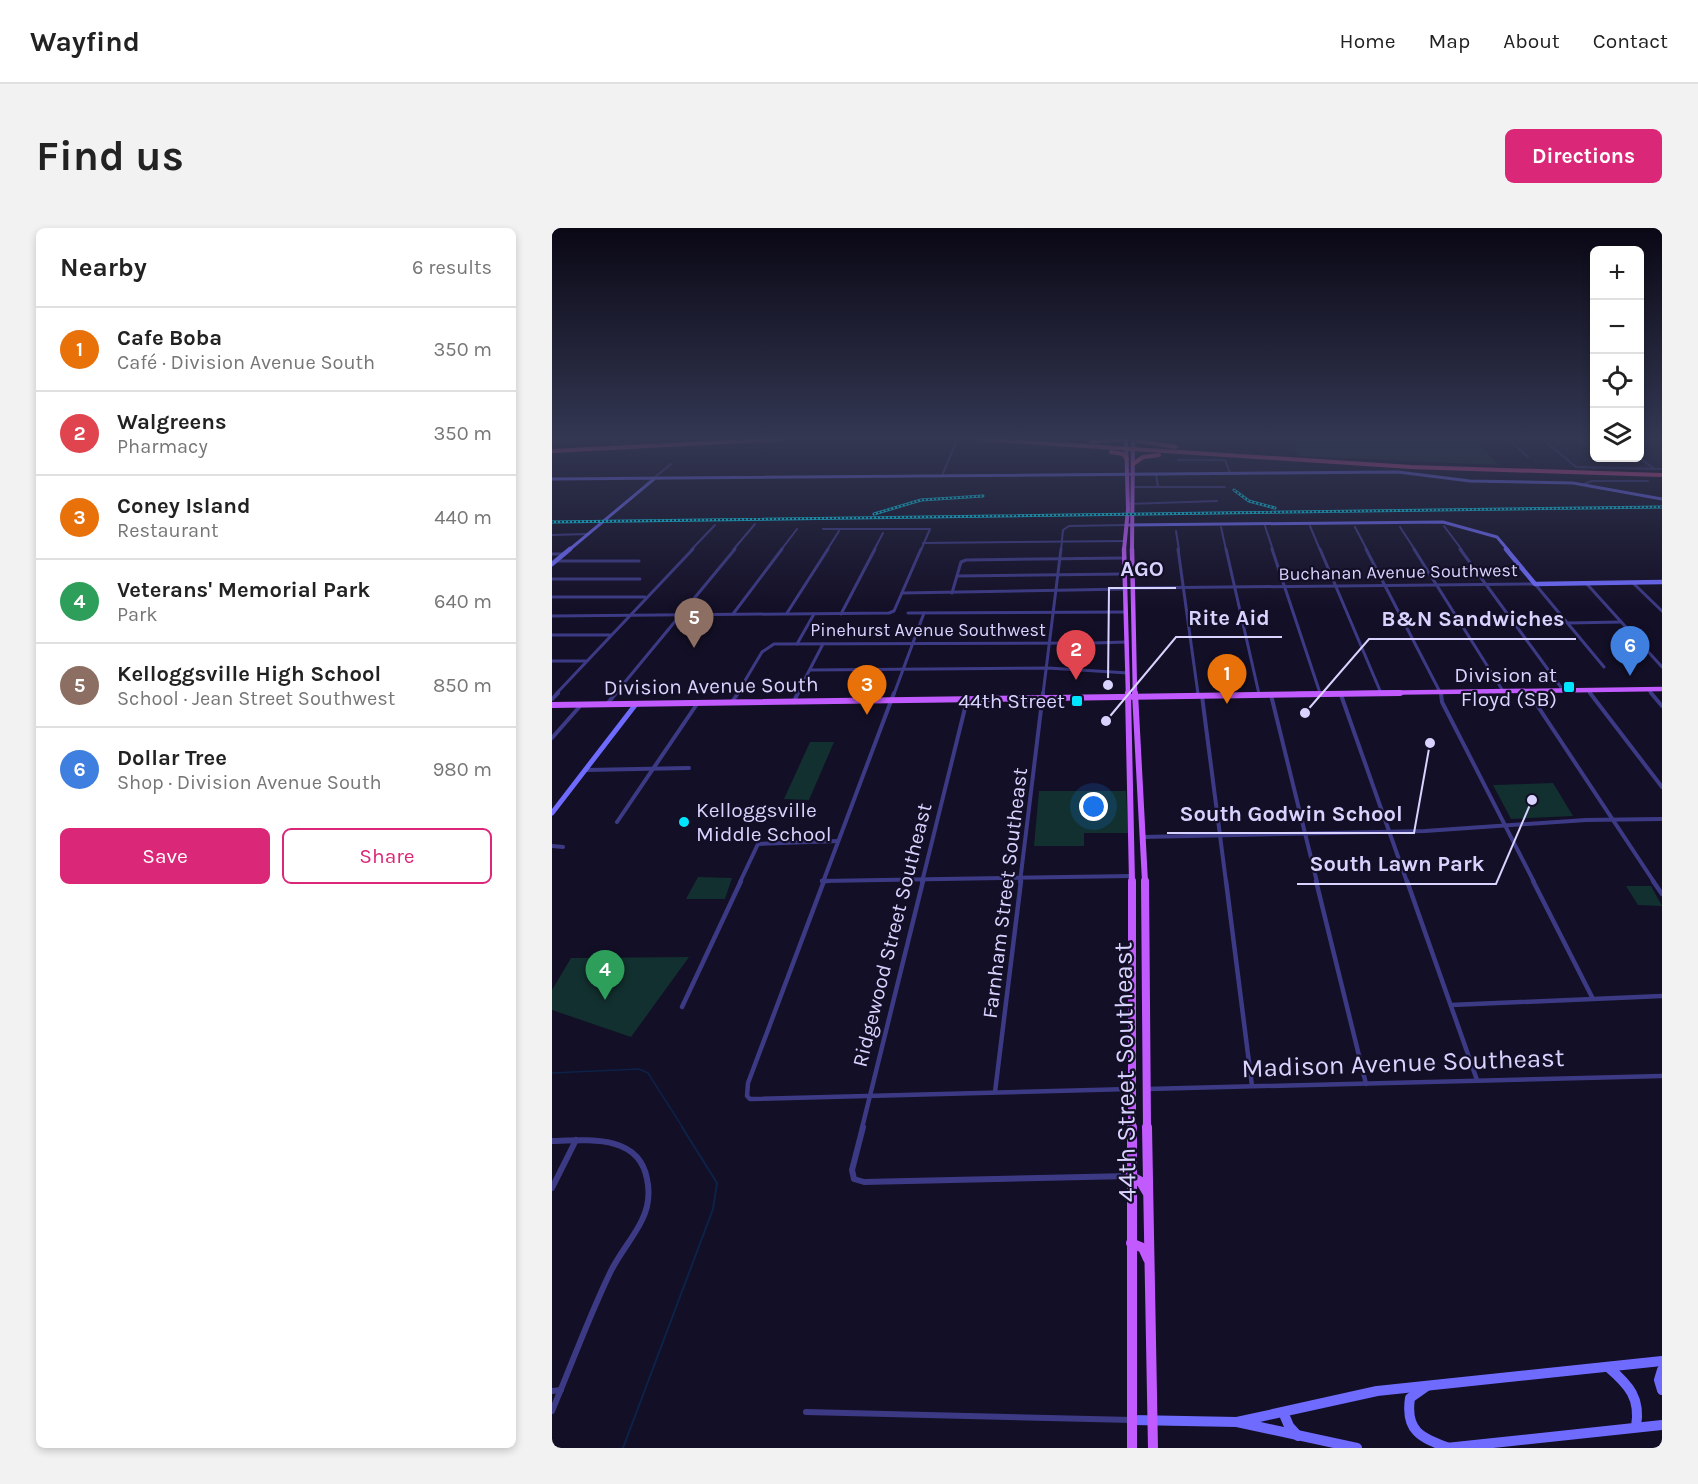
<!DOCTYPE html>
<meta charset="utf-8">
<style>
body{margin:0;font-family:Karla,sans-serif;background:#f2f2f2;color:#222}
.controls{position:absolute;right:18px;top:18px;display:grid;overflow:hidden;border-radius:9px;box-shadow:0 3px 9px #0003}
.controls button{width:54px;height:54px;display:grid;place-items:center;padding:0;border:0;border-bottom:2px solid #e0e0e0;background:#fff;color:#222;font:30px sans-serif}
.you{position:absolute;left:542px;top:579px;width:21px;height:21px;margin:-15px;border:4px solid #fff;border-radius:50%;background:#1a73e8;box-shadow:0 0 0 9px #1a73e833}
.badge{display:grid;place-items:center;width:39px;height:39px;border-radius:50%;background:#db2777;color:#fff;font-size:20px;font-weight:700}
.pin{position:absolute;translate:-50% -50px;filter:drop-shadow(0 2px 3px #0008)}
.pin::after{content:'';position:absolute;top:32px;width:21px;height:18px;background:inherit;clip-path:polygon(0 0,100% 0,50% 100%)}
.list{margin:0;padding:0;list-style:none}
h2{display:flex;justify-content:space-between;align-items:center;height:78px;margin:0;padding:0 24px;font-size:26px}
h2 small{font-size:20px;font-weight:400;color:#767676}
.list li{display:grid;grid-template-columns:39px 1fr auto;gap:18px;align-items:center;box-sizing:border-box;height:84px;padding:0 24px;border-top:2px solid #e0e0e0}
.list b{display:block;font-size:22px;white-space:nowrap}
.list p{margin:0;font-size:20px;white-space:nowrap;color:#767676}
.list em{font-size:20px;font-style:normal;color:#767676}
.actions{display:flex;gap:12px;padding:18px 24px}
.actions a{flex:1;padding:14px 0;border:2px solid #db2777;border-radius:9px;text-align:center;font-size:21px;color:#db2777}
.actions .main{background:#db2777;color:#fff}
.icon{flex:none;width:33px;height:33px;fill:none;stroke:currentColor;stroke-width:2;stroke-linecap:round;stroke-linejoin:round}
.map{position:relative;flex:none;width:1110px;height:1220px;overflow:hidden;border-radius:9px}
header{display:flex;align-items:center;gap:36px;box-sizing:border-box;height:84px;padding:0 30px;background:#fff;border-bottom:2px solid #e0e0e0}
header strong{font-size:28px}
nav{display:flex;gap:33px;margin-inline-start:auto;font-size:21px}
.intro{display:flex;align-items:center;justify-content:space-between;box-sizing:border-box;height:144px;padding:0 36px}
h1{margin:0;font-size:42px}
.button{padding:15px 27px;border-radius:9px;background:#db2777;color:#fff;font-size:21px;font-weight:700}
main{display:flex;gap:36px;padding:0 36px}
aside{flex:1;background:#fff;border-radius:9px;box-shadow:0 3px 9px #0003}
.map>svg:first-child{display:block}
.green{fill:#12302f}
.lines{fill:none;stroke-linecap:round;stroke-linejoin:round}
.stream-far1{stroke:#0c2248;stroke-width:1.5}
.stream{stroke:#0c2248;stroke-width:2}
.street-far4{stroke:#3d3a85;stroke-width:2}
.street-far3{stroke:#3d3a85;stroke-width:3}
.street-far2{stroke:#3d3a85;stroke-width:4}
.street-far1{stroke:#3d3a85;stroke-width:4.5}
.street{stroke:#3d3a85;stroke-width:6}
.secondary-far3{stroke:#6f6bff;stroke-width:3}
.secondary-far2{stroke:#6f6bff;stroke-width:4.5}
.secondary-far1{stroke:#6f6bff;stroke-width:5}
.secondary{stroke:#6f6bff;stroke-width:10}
.primary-far4{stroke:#c25bff;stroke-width:4}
.primary-far3{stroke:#c25bff;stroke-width:4.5}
.primary-far2{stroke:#c25bff;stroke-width:6}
.primary-far1{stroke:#c25bff;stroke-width:8}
.primary{stroke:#c25bff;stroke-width:10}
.highway{stroke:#ff4fa3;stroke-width:4}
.rail-casing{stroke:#00e5ff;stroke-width:3}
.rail{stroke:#130f26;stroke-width:1.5;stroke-dasharray:2;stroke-linecap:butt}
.poi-dot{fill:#00e5ff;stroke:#130f26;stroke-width:2}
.labels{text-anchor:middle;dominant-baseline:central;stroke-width:4.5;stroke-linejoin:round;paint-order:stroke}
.far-street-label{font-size:18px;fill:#d9d4ff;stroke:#130f26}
.poi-label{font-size:21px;fill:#d9d4ff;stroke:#130f26;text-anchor:end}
.street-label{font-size:21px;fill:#d9d4ff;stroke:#130f26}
.near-street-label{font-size:26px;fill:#d9d4ff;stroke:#130f26}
.leader{fill:none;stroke:#d9d4ff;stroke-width:2}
.callout-dot{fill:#d9d4ff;stroke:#130f26;stroke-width:2}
.callout-label{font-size:22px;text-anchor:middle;font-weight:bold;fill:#d9d4ff;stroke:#130f26;stroke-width:4.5;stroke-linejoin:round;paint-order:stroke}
</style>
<header>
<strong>Wayfind</strong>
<nav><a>Home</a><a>Map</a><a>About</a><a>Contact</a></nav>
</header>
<div class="intro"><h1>Find us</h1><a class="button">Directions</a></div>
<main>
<aside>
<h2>Nearby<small>6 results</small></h2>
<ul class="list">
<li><span class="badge" style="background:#e8710a">1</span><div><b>Cafe Boba</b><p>Café · Division Avenue South</p></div><em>350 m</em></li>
<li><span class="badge" style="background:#e0444e">2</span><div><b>Walgreens</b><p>Pharmacy</p></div><em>350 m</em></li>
<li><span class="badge" style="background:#e8710a">3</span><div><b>Coney Island</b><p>Restaurant</p></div><em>440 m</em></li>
<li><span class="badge" style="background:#2e9e5b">4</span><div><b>Veterans' Memorial Park</b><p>Park</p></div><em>640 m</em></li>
<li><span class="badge" style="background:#8d6e63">5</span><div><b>Kelloggsville High School</b><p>School · Jean Street Southwest</p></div><em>850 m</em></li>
<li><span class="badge" style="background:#3f7fe0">6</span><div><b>Dollar Tree</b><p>Shop · Division Avenue South</p></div><em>980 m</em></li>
</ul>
<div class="actions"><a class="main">Save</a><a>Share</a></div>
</aside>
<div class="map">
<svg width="1110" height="1220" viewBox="0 0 1110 1220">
<rect width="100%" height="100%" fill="#130f26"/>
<g class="green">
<path d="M 738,211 L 921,211 L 947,237 L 746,228 Z"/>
<path d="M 258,514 L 282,514 L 257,572 L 232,571 Z"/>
<path d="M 1001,555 L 1021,588 L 959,591 L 941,557 Z"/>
<path d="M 487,563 L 574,563 L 576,605 L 532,605 L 532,618 L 482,618 Z"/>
<path d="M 146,649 L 180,650 L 173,671 L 134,671 Z"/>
<path d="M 1099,658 L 1110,678 L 1086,677 L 1074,658 Z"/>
<path d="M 137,729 L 79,809 L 0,782 L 0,762 L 19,730 Z"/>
</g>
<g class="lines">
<path class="stream-far1" d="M 0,845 L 87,841 L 96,845 L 131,900"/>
<path class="stream" d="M 71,1220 L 161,981 L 165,955 L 130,899"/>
<g class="street-far4">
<path d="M 956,211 L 976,229"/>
<path d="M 991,211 L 1024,239 L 1110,241"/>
<path d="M 1027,211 L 1035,217"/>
<path d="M 0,214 L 38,211"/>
<path d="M 85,214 L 86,211"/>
<path d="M 64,215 L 66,211"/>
<path d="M 42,216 L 44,211"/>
<path d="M 1087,230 L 1103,241"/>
<path d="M 626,232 L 673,232 L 678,245"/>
<path d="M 604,246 L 606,259"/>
<path d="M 390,248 L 404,214"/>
<path d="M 102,250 L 119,236"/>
<path d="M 1032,256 L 1040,253 L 1096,253"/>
<path d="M 582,259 L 673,259"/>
<path d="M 576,276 L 665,273"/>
<path d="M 713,298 L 721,322"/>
<path d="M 758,298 L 768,322"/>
<path d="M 892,298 L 910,322"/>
<path d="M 669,299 L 674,322"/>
<path d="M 803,299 L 815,322"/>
<path d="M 848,299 L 863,322"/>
<path d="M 271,301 L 378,301 L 369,322"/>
<path d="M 624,303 L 627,322"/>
<path d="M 0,307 L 36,306"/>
<path d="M 371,315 L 573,313"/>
<path d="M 139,322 L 163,297"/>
<path d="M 181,322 L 203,296"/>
<path d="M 229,322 L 245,301"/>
<path d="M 275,322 L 287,303"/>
<path d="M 322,322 L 331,305"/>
<path d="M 509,322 L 511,302 L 517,298 L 574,297"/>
</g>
<g class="street-far3">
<path d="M 626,321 L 646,466"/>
<path d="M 674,321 L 707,466"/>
<path d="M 720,321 L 768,465"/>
<path d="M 768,321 L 829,465"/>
<path d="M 814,321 L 889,466"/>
<path d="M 862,321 L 951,463"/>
<path d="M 908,321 L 1011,462"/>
<path d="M 0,326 L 12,326"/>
<path d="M 4,333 L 87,333"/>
<path d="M 405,348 L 573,346"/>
<path d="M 0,351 L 88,351"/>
<path d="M 1034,355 L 1110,439"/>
<path d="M 1081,355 L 1110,383"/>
<path d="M 582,360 L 983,356 L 1052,439"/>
<path d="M 350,365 L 574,361"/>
<path d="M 400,365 L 409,334 L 414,332 L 573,330"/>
<path d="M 0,369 L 93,369"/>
<path d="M 235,385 L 276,321"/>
<path d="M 356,385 L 574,384"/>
<path d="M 181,386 L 230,321"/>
<path d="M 289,386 L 323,321"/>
<path d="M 0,388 L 337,385 L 342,383 L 369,321"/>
<path d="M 1016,395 L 1069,394"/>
<path d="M 0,407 L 58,407"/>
<path d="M 541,415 L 575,414"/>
<path d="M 245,416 L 262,386"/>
<path d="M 0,433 L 34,433"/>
<path d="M 258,442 L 496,440 L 576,445"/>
<path d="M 1096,461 L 1100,466"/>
<path d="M 1036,462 L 1039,466"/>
<path d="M 976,463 L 978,466"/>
<path d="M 4,466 L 141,321"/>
<path d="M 63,466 L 183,321"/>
<path d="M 185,466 L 210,424 L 222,416 L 534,415"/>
<path d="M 245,466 L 271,416"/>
<path d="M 342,466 L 372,385"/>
<path d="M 491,466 L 509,321"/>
</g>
<g class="street-far2">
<path d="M 889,465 L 890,474 L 982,654"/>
<path d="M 977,465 L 1102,654"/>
<path d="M 1038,465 L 1110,559"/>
<path d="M 1099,465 L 1110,478"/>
<path d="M 719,467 L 765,654"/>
<path d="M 789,467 L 855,654"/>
<path d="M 650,468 L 674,654"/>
<path d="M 0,471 L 6,465"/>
<path d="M 242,473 L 246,465"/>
<path d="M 180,474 L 186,465"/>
<path d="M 55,476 L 64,465"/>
<path d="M 0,510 L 29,477"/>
<path d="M 34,542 L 137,540"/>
<path d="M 65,594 L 145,476"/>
<path d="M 591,609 L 873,603 L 1034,592 L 1110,591"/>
<path d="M 0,618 L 11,619"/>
<path d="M 270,653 L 579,648"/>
<path d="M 188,654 L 206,616 L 286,613"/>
<path d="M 271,654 L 342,465"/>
<path d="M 370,654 L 415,472"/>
<path d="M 468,654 L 491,465"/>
</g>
<g class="street-far1">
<path d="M 270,653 L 276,653"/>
<path d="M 272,653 L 196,855 L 195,868 L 198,871 L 578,861"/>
<path d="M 674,653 L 700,858"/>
<path d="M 764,653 L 814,856"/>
<path d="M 855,653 L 925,852"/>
<path d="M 981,653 L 1040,769"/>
<path d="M 1101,653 L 1110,666"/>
<path d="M 899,777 L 1110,768"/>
<path d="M 130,779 L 189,653"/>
<path d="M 595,861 L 1110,848"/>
<path d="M 443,864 L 469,653"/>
<path d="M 310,900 L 371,653"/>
</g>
<g class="street">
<path d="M 311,899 L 300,942 L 302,951 L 312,954 L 578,948"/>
<path d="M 0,913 C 36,912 87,906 95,951 C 98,965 96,980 90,992 C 81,1011 66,1027 57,1047 C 36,1091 19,1138 0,1183"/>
<path d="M 0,960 L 24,912"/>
<path d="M 0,1163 L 9,1162"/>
<path d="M 254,1184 L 580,1192"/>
</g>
<g class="secondary-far3">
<path d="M 0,251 L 846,244 L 918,253 L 1021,255 L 1110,271"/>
<path d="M 574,297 L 891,294 L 945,309 L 956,322"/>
<path d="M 17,322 L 102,251"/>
</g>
<g class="secondary-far2">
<path d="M 954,321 L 983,356 L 1110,354"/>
<path d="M 0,336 L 18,321"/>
</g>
<path class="secondary-far1" d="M 0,585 L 84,476"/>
<g class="secondary">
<path d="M 1056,1139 C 1077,1157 1089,1170 1084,1199"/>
<path d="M 1110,1142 L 1107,1152 L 1110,1162"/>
<path d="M 875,1158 L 858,1170 C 853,1203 869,1210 897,1220"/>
<path d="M 731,1184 L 737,1198 L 746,1208"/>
<path d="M 580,1192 L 685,1194 L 805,1220"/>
<path d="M 685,1194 L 825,1163 L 1110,1133"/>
<path d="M 894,1220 L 1110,1197"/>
</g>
<g class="primary-far4">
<path d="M 572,322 L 576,281 L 574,211"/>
<path d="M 580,322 L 581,211"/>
</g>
<g class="primary-far3">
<path d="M 572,321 L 576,466"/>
<path d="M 580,321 L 583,466"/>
<path d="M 744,466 L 1110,461"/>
</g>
<g class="primary-far2">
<path d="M 576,465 L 580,654"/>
<path d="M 583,465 L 593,654"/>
<path d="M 0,477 L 848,465"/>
</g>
<g class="primary-far1">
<path d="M 580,653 L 580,900"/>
<path d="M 593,653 L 595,900"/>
</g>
<g class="primary">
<path d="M 580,899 L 580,1220"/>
<path d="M 595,899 L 601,1220"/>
<path d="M 578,948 L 589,954 L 595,964"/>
<path d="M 579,1015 L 591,1020 L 596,1031"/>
</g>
<g class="highway">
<path d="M 427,211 L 859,239 L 1110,247"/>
<path d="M 581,212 L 624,219"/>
<path d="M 539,214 L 572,211"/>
<path d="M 0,223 L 230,211"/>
<path d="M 559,224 L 571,226 L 575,231"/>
<path d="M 581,236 L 591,229 L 607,227"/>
</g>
<defs>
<g id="rail">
<path d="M 682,262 L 697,273 L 723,280"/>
<path d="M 322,286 L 369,272 L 431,268"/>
<path d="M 0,294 L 1110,279"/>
</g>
</defs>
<use href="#rail" class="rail-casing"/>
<use href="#rail" class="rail"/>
</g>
<linearGradient id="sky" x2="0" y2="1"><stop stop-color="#0a0815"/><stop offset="0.55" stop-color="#333752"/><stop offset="1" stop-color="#333752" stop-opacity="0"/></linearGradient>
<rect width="1110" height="382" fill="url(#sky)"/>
<g class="poi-dot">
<rect x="1011" y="453" width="12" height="12" rx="3"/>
<rect x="519" y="467" width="12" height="12" rx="3"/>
<circle cx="132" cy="594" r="6"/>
</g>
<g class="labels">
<g class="far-street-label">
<text transform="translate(846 344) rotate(-1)">Buchanan Avenue Southwest</text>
<text x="376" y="402">Pinehurst Avenue Southwest</text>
</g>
<g class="poi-label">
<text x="1005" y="447">Division at<tspan x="1005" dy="24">Floyd (SB)</tspan></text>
<text x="513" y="473">44th Street</text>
<text x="144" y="582" text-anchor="start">Kelloggsville<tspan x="144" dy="24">Middle School</tspan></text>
</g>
<g class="street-label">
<text transform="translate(159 458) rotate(-1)">Division Avenue South</text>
<text transform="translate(453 665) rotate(-83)">Farnham Street Southeast</text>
<text transform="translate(340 707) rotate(-76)">Ridgewood Street Southeast</text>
</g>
<g class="near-street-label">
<text transform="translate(851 835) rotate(-2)">Madison Avenue Southeast</text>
<text transform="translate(573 844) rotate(-91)">44th Street Southeast</text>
</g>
</g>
<path class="leader" d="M556 457L557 360H624M554 493L624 409H730M753 485L817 411H1024M878 515L862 605H615M980 572L944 656H745"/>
<g class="callout-dot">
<circle cx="556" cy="457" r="6"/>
<circle cx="554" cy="493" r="6"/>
<circle cx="753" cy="485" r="6"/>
<circle cx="878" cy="515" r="6"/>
<circle cx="980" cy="572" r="6"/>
</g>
<g class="callout-label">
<text x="590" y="348">AGO</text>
<text x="677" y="397">Rite Aid</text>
<text x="921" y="398">B&amp;N Sandwiches</text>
<text x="739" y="593">South Godwin School</text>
<text x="845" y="643">South Lawn Park</text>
</g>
</svg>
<div class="controls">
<button>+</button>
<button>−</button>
<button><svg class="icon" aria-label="locate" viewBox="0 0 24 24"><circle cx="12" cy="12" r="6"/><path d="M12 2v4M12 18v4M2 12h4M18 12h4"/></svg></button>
<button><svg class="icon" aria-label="layers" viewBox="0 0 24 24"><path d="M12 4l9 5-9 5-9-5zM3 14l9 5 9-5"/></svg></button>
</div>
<div class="you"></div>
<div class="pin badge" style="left:675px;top:476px;background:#e8710a">1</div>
<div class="pin badge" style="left:524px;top:452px;background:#e0444e">2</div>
<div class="pin badge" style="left:315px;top:487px;background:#e8710a">3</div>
<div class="pin badge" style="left:53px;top:772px;background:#2e9e5b">4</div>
<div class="pin badge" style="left:142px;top:420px;background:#8d6e63">5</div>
<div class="pin badge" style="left:1078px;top:448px;background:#3f7fe0">6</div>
</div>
</main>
